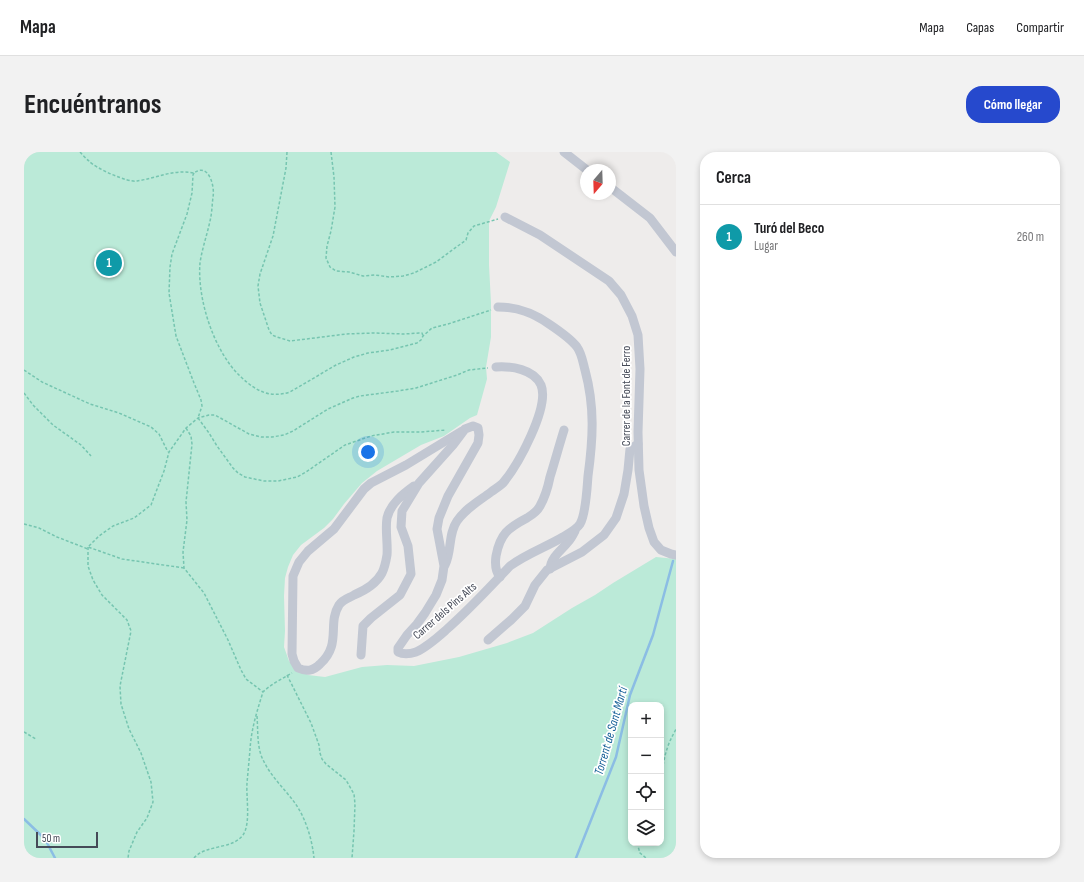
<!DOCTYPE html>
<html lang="es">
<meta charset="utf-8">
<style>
body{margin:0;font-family:"Sofia Sans Condensed",sans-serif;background:#f2f2f2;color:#202124}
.controls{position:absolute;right:12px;bottom:12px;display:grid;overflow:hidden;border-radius:8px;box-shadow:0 2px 6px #0003}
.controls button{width:36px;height:36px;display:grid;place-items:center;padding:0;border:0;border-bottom:1px solid #e0e0e0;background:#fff;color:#202124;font:20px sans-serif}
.compass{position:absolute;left:556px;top:12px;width:36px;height:36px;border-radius:50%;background:#fff;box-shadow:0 2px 6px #0003;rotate:199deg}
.scale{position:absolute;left:12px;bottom:10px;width:62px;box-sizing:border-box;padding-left:4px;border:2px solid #454a57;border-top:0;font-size:11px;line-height:14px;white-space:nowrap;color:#454a57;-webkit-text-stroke:3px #fff;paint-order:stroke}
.you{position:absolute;left:344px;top:300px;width:14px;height:14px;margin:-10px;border:3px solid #fff;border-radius:50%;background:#1a73e8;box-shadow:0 0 0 6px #1a73e833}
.badge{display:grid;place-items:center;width:26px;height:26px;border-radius:50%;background:#2649cd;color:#fff;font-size:13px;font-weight:700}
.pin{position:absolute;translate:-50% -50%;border:2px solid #fff;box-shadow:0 1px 4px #0006}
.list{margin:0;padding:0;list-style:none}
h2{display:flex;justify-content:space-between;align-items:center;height:52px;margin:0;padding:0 16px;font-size:17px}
h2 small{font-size:13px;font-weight:400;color:#757577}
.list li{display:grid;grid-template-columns:26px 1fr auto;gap:12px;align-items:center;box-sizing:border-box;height:64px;padding:0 16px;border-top:1px solid #e0e0e0}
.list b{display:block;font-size:15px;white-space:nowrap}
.list p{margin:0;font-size:13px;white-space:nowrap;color:#757577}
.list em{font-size:13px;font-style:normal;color:#757577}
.icon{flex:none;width:22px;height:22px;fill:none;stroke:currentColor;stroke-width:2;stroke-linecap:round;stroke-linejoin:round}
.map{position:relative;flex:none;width:652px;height:706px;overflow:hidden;border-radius:16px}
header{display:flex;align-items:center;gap:24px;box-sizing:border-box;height:56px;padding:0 20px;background:#fff;border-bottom:1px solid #e0e0e0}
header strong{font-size:19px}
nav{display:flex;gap:22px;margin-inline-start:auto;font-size:14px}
.intro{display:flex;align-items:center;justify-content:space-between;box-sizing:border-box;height:96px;padding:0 24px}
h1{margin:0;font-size:28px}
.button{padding:10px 18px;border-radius:16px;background:#2649cd;color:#fff;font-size:14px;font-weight:700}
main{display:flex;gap:24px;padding:0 24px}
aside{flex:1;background:#fff;border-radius:16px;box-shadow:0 2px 6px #0003}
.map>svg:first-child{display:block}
.green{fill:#bbead8;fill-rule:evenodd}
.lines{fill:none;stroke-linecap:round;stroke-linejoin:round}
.stream{stroke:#8bbde4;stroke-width:2.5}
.path{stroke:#76c5b0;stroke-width:1.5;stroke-dasharray:3 2;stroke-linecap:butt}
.minor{stroke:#c2c7d2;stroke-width:9}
.labels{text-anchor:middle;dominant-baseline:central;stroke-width:3.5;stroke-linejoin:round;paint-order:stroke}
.street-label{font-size:12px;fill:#454a57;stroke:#fff}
.water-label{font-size:13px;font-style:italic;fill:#166098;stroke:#fff}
</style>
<header>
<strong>Mapa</strong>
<nav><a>Mapa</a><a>Capas</a><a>Compartir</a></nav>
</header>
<div class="intro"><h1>Encuéntranos</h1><a class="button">Cómo llegar</a></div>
<main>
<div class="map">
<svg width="652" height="706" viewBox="0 0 652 706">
<rect width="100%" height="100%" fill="#eeeceb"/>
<path class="green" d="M 0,0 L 472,0 L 486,10 L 472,55 L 465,69 L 465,113 L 467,151 L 467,185 L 462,215 L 463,227 L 453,263 L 446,266 L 420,284 L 397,293 L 353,319 L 338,331 L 320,352 L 309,367 L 300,376 L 277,393 L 269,403 L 264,415 L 261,426 L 260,444 L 261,479 L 260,495 L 265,509 L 273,517 L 284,523 L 301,525 L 338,515 L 363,513 L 390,514 L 435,505 L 483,491 L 509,481 L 548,456 L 571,443 L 589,431 L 632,405 L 652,407 L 652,706 L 0,706 ZM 607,553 L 637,553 L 637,691 L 607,691 Z"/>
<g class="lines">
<g class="stream">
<path d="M 0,667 L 21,687 L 31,706"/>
<path d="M 552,706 L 592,605 L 606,543 L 629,483 L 649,409"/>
</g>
<g class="path">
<path d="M 56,0 C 59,3 62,7 65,9 C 71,16 104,31 113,29 C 133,26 149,17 170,21 C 185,10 191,35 189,45 C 188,53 188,61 186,69 C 183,83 178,97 176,111 C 173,147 190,200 217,225 C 233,240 246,246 266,240 L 312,213 L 330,205 L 344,201 L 366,198 L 393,191 L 397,188 L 399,184 L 408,176 L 424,172 L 467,158"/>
<path d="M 263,0 L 262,16 L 249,84 L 236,122 L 234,134 L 236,151 L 245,178 L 248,183 L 253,185 L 266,189 L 322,182 L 350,181 L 380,182 L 395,181 L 398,181 L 399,184"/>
<path d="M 307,0 L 310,25 L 311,55 L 307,79 L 303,94 L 302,106 L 306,115 L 312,119 L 325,120 L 339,124 L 351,123 L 365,125 L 379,124 L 390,121 L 412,110 L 442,88 L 444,81 L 450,74 L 474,67"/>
<path d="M 170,21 L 169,23 L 168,41 L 163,62 L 148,102 L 146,115 L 145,141 L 152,184 L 170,231 L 177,248 L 178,254 L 174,266"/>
<path d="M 0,218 L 18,230 L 66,252 L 95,261 L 127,275 L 135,282 L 144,300"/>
<path d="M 0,241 L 9,253 L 29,273 L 57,293 L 67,304"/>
<path d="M 174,266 L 185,281 L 193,294 L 209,316 L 214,321 L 221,325 L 240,329 L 254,329 L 273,325 L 282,320 L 321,293 L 347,284 L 370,280 L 397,280 L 422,278"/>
<path d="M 162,276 L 167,284 L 168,292 L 162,350 L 163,368 L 159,400 L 160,416 L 180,441 L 204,488 L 217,518 L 222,527 L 239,540"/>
<path d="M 0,372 L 15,376 L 33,385 L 64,397"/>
<path d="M 64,395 L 64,414 L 69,428 L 78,443 L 103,468 L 107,479 L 96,534 L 97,552 L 105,577 L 117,601 L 127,630 L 129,650 L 123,666 L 113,680 L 105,699 L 104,706"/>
<path d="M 160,416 L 98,407 L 64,395 L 75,384 L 89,374 L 110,366 L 127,353 L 140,319 L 145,300 L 162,276 L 174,266 L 185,263 L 191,263 L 225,282 L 237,285 L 248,285 L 260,283 L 269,279 L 304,257 L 329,246 L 336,244 L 374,239 L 392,236 L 433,223 L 445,218 L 464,216"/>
<path d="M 263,523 L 287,571 L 295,593 L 296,601 L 298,607 L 302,612 L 322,628 L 330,642 L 331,652 L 330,679 L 328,706"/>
<path d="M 233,564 C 234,577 233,591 237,603 C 244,622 260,636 271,651 C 282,667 288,687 290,706"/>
<path d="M 0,580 L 12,587"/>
<path d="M 637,663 C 637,640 636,616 644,594 C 646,588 649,583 652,577"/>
<path d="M 613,691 L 616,701 L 622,706"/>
<path d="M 170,706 C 182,692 208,698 219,683 C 227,671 222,646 223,631 C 224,620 225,609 226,598 C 227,578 233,559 239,540 C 247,532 258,527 268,521"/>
</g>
<g class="minor">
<path d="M 540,0 L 563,18"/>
<path d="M 586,35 L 626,66 L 652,100"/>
<path d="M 481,65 L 516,83 L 585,129 L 597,143 L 608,164 L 614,183 L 616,217 L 614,280 L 615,318 L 620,354 L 625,376 L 630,390 L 637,398 L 647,402 L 652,403"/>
<path d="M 390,334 C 379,342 366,352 363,366 C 361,378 364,391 363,403 C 362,409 361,415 358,421 C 352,432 342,438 330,443 C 325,446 319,447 315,453 C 303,472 318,492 296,512 C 289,519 283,520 274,516 L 270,509 L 268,502 L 269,424 L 275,410 L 284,399 L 310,377 L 340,337 L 347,331 L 382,313 L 438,279"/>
<path d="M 421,413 C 428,399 424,382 433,369 C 442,356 455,349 467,340 C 471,337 476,334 479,331 C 494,313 526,255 517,233 C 510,217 487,214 472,215"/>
<path d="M 526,417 C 527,405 537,399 544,390 C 547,387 549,383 551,379"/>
<path d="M 476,425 C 471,419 471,411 472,404 C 476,382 484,376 503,366 C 508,363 513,360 516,354 C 521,345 524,335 526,325 C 531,309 535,294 540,278"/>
<path d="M 464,488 L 487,468 L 501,454 L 511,433 L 523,418 L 558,400 L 580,383 L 592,366 L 600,342 L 604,318 L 606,297 L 614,292"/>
<path d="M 337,503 L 339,474 L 347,466 L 376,443 L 387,422 L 384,394 L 377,375 L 378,359 L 395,331 L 429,293 L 441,277 L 449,274 L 454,276 L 455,283 L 454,291 L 424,344 L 415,366 L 413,377 L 420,414 L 418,428 L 412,443 L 401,461 L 393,472 L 383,483 L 374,496 L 374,500 C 380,503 386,502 392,500 C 403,495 413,486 422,478 C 445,458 465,436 486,414 C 502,402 522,395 539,385 C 545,381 552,378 556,372 C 562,362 563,336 564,324 C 569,287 571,255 561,218 C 559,211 558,202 553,195 C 547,187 534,178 525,172 C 509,161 494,155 474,155"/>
</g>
</g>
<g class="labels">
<g class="street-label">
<text transform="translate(602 244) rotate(-90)">Carrer de la Font de Ferro</text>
<text transform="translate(421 459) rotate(-41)">Carrer dels Pins Alts</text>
</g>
<g class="water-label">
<text transform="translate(587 579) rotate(-74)">Torrent de Sant Martí</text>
</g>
</g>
</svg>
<div class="controls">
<button>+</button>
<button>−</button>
<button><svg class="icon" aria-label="locate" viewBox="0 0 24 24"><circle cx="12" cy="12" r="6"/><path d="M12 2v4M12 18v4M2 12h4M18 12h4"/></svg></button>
<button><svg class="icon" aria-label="layers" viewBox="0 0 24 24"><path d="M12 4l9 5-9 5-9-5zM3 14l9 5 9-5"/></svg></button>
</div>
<svg class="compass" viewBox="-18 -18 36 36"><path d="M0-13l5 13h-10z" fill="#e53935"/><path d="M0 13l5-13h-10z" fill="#757577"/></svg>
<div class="scale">50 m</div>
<div class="you"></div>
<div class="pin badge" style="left:85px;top:111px;background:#0f9aa8">1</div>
</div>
<aside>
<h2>Cerca<small></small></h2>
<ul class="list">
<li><span class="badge" style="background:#0f9aa8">1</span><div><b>Turó del Beco</b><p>Lugar</p></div><em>260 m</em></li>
</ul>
</aside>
</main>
